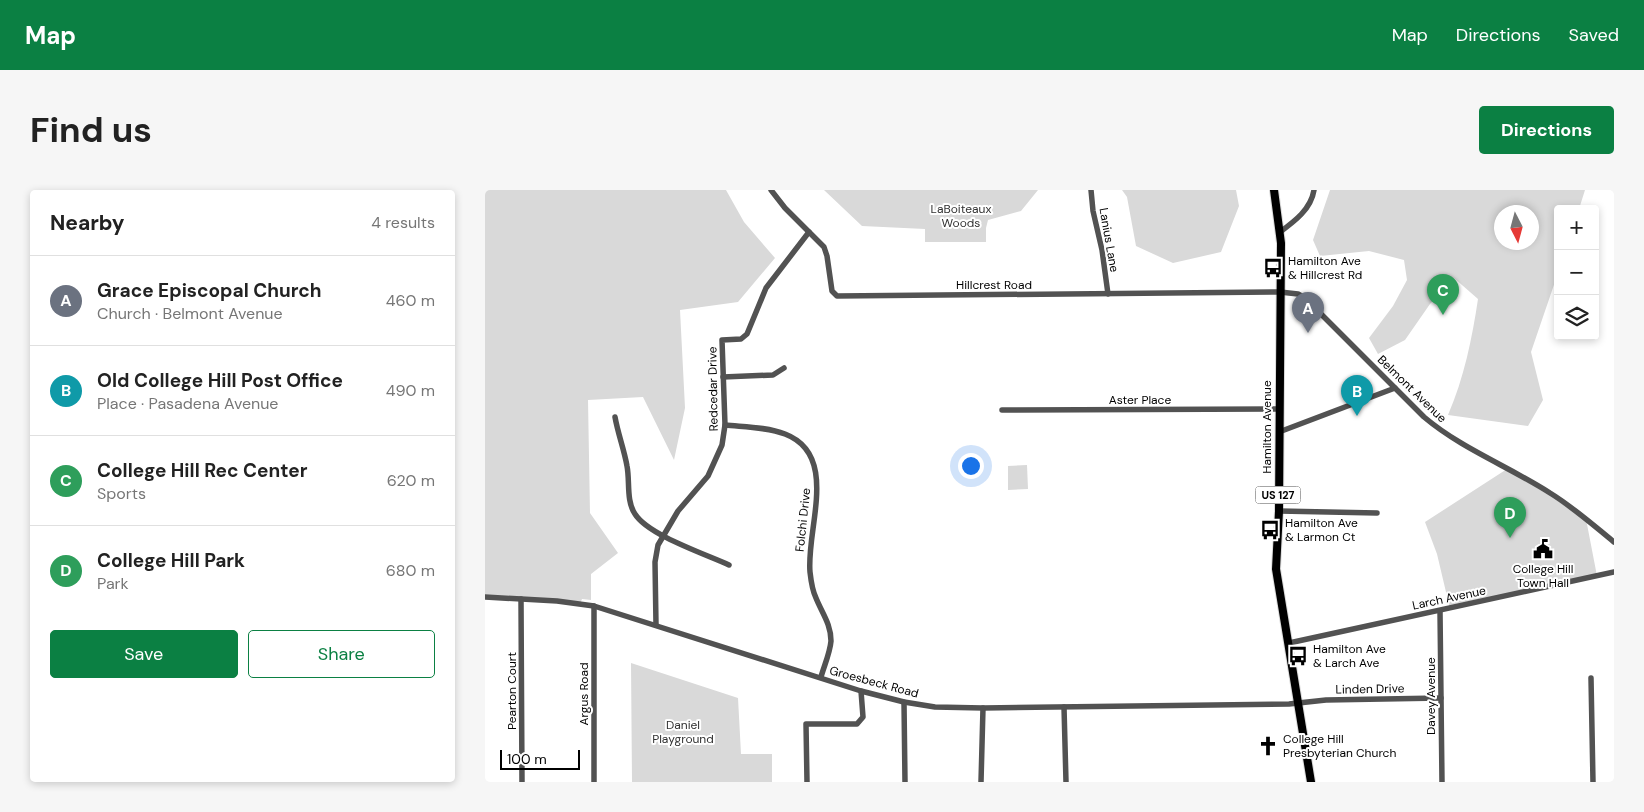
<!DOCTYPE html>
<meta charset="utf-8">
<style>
body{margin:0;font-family:"DM Sans",sans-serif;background:#f6f6f6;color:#222}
.controls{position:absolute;right:15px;top:15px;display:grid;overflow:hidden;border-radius:5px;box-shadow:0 2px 8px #0003}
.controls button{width:45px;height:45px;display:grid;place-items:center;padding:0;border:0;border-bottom:1px solid #e0e0e0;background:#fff;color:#222;font:25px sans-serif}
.compass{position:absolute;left:1009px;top:15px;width:45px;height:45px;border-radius:50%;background:#fff;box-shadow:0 2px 8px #0003;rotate:174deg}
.scale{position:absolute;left:15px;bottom:12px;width:80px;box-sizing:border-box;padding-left:5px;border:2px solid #000;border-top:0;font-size:14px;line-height:18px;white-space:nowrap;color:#000;-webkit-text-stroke:4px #fff;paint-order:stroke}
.you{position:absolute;left:485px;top:275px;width:18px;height:18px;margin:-12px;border:4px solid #fff;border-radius:50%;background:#1a73e8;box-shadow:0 0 0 8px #1a73e833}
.badge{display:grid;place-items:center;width:32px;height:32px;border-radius:50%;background:#0b8043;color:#fff;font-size:16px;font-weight:700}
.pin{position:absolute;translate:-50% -41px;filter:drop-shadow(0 1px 2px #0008)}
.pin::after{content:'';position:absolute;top:26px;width:18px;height:15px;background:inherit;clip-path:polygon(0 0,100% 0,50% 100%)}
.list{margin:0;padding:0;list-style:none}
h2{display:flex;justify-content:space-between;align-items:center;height:65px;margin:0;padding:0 20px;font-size:21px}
h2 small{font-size:16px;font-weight:400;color:#767676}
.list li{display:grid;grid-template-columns:32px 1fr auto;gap:15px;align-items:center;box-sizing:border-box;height:90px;padding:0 20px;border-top:1px solid #e0e0e0}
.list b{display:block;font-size:19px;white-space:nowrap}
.list p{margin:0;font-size:16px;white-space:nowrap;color:#767676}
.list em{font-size:16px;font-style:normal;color:#767676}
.actions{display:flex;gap:10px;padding:15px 20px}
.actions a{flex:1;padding:11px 0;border:1px solid #0b8043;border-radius:5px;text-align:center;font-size:18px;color:#0b8043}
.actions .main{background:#0b8043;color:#fff}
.icon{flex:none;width:28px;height:28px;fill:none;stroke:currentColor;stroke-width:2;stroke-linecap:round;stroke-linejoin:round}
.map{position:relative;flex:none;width:1129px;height:592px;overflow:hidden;border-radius:5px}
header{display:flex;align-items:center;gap:30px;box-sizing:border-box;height:70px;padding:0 25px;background:#0b8043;color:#fff}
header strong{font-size:24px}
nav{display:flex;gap:28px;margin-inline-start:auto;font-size:18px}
.intro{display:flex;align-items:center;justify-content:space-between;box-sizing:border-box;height:120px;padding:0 30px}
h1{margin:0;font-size:35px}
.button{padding:12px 22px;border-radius:5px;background:#0b8043;color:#fff;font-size:18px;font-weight:700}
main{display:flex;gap:30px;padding:0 30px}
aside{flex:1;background:#fff;border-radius:5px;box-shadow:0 2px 8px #0003}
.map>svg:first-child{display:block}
.green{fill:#d9d9d9;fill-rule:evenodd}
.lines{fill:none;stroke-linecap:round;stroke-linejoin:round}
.major-casing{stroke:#dbdbdb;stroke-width:10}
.minor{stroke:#525252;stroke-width:5.5}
.major{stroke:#000;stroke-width:8}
.labels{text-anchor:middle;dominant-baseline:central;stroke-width:4;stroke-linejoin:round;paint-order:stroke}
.shield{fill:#fff;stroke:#4c4c4c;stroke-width:1}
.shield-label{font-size:11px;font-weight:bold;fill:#000}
.park-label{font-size:12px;fill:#303030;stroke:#fff}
.street-label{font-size:12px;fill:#000;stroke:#fff}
.poi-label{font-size:12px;fill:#000;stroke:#fff;text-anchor:start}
</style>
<header>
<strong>Map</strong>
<nav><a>Map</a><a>Directions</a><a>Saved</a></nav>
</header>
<div class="intro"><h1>Find us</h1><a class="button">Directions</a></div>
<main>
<aside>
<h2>Nearby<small>4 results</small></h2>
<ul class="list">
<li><span class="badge" style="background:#6b7280">A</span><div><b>Grace Episcopal Church</b><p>Church · Belmont Avenue</p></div><em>460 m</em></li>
<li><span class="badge" style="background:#0f9aa8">B</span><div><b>Old College Hill Post Office</b><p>Place · Pasadena Avenue</p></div><em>490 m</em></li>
<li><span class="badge" style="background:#2e9e5b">C</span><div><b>College Hill Rec Center</b><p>Sports</p></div><em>620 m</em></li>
<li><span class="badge" style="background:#2e9e5b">D</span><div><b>College Hill Park</b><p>Park</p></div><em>680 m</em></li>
</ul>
<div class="actions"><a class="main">Save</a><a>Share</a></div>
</aside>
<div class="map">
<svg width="1129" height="592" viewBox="0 0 1129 592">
<rect width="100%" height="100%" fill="#fff"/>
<g class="green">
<path d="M 0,0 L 241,0 L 259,32 L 290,68 L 253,112 L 195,120 L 200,218 L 189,270 L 158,207 L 103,210 L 105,323 L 133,363 L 106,384 L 106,410 L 97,409 L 95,414 L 0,407 Z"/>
<path d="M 339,0 L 553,0 L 536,21 L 503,30 L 501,38 L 501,52 L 440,52 L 440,39 L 377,36 Z"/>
<path d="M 637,0 L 751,0 L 754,16 L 736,62 L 688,73 L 651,56 L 642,7 Z"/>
<path d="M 845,0 L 1100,0 L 1094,19 L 1073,19 L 1073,83 L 1046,162 L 1058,210 L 1043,236 L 963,225 C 979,188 987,149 993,109 L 969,88 L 945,114 L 920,150 L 893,164 L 884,148 L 908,116 L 922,90 L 919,70 L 884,61 L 835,66 L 828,50 ZM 1016,22 L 1046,22 L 1046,52 L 1016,52 Z"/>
<path d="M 542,275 L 543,299 L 523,300 L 523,276 Z"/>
<path d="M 1022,279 L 1101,329 L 1112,386 L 965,419 L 952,364 L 940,332 Z"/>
<path d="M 146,473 L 253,508 L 256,564 L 287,564 L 287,592 L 147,592 Z"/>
</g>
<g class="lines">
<defs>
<path id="major" d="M 789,0 L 796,53 L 794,321 L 791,379 L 826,592"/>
</defs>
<use href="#major" class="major-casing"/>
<g class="minor">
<path d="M 286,0 L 300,18 L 339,57 L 342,66 L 347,101 L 352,106 L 795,102 L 813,104 L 820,108 L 939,227 C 977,259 1023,276 1065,303 C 1088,317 1108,335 1129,352"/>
<path d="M 606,0 L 608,21 L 617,60 L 623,104"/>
<path d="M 795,42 C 810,31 826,19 829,0"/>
<path d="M 238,187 L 288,185 L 299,178"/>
<path d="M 517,220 L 793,219"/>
<path d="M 130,227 C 133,244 139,259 142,276 C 145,291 141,311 150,324 C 163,345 220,364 244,375"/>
<path d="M 240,235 C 259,237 282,237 300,244 C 355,265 321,339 325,382 C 326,391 327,400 331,408 C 337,423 346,434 346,451 C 345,463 339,476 336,487"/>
<path d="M 794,242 L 910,198"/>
<path d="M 794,321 L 892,323"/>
<path d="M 0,407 L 72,411 L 109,416 L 376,501 L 419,512 L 450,517 L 498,518 L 804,514 L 841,510 L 956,508"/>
<path d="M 36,409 L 37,592"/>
<path d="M 109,416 L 109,592"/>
<path d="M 955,421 L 957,592"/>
<path d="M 171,435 L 170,372 L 173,355 L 193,321 L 223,286 L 237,255 L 240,235 L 237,150 L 256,149 L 262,144 L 281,98 L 324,42"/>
<path d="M 804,453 L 1129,382"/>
<path d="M 1106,488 L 1108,592"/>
<path d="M 419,512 L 420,592"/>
<path d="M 579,517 L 581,592"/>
<path d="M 322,592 L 321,534 L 372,534 L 378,527 L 376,501"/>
<path d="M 496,592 L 498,518"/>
</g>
<use href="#major" class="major"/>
</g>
<defs>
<symbol id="bus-bare" viewBox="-9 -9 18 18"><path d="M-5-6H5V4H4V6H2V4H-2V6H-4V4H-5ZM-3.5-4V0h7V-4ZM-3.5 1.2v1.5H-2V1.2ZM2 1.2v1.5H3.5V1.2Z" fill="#000" stroke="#fff" stroke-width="2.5" paint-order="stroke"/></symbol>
<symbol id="civic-bare" viewBox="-9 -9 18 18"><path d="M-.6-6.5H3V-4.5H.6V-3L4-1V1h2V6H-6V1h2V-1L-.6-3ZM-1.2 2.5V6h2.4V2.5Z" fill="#000" stroke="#fff" stroke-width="2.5" paint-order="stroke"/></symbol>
<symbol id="church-bare" viewBox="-9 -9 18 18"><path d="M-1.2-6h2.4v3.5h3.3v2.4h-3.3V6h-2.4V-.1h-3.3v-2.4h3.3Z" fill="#000" stroke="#fff" stroke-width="2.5" paint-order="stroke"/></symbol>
</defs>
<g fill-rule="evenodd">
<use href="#bus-bare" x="774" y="64" width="28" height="28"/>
<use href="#bus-bare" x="771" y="326" width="28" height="28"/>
<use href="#civic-bare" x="1044" y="345" width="28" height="28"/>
<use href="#bus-bare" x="799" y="452" width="28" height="28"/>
<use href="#church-bare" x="769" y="542" width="28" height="28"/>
</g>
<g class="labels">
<rect class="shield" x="770.5" y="296.5" width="45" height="17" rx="4"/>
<g class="shield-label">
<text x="793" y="305">US 127</text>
</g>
<g class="park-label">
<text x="476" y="19">LaBoiteaux<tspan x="476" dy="14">Woods</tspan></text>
<text x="198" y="535">Daniel<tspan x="198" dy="14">Playground</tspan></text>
</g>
<g class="street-label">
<text transform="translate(624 50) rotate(80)">Lanius Lane</text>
<text x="509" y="95">Hillcrest Road</text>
<text transform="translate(228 199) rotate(-91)">Redcedar Drive</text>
<text transform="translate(927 199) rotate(44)">Belmont Avenue</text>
<text x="655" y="210">Aster Place</text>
<text transform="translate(782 237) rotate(-90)">Hamilton Avenue</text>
<text transform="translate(318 330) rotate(-84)">Folchi Drive</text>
<text transform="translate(964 408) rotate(-12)">Larch Avenue</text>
<text transform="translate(389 492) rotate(15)">Groesbeck Road</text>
<text transform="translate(885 499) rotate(-1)">Linden Drive</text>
<text transform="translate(27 501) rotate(-90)">Pearton Court</text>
<text transform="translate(99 504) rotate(-90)">Argus Road</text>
<text transform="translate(946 506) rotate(-90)">Davey Avenue</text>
</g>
<g class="poi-label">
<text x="803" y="71">Hamilton Ave<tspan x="803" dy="14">&amp; Hillcrest Rd</tspan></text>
<text x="800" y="333">Hamilton Ave<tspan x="800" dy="14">&amp; Larmon Ct</tspan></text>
<text x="1058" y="379" text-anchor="middle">College Hill<tspan x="1058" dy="14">Town Hall</tspan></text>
<text x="828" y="459">Hamilton Ave<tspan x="828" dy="14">&amp; Larch Ave</tspan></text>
<text x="798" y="549">College Hill<tspan x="798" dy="14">Presbyterian Church</tspan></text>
</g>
</g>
</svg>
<div class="controls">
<button>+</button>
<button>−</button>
<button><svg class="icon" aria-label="layers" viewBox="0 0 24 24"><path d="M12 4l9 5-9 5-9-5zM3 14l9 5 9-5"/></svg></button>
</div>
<svg class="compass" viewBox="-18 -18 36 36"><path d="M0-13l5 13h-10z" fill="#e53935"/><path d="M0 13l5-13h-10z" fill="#767676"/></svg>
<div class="scale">100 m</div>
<div class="you"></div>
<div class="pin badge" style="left:823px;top:143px;background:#6b7280">A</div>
<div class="pin badge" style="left:872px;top:226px;background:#0f9aa8">B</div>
<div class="pin badge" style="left:958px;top:125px;background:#2e9e5b">C</div>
<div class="pin badge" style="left:1025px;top:348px;background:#2e9e5b">D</div>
</div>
</main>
